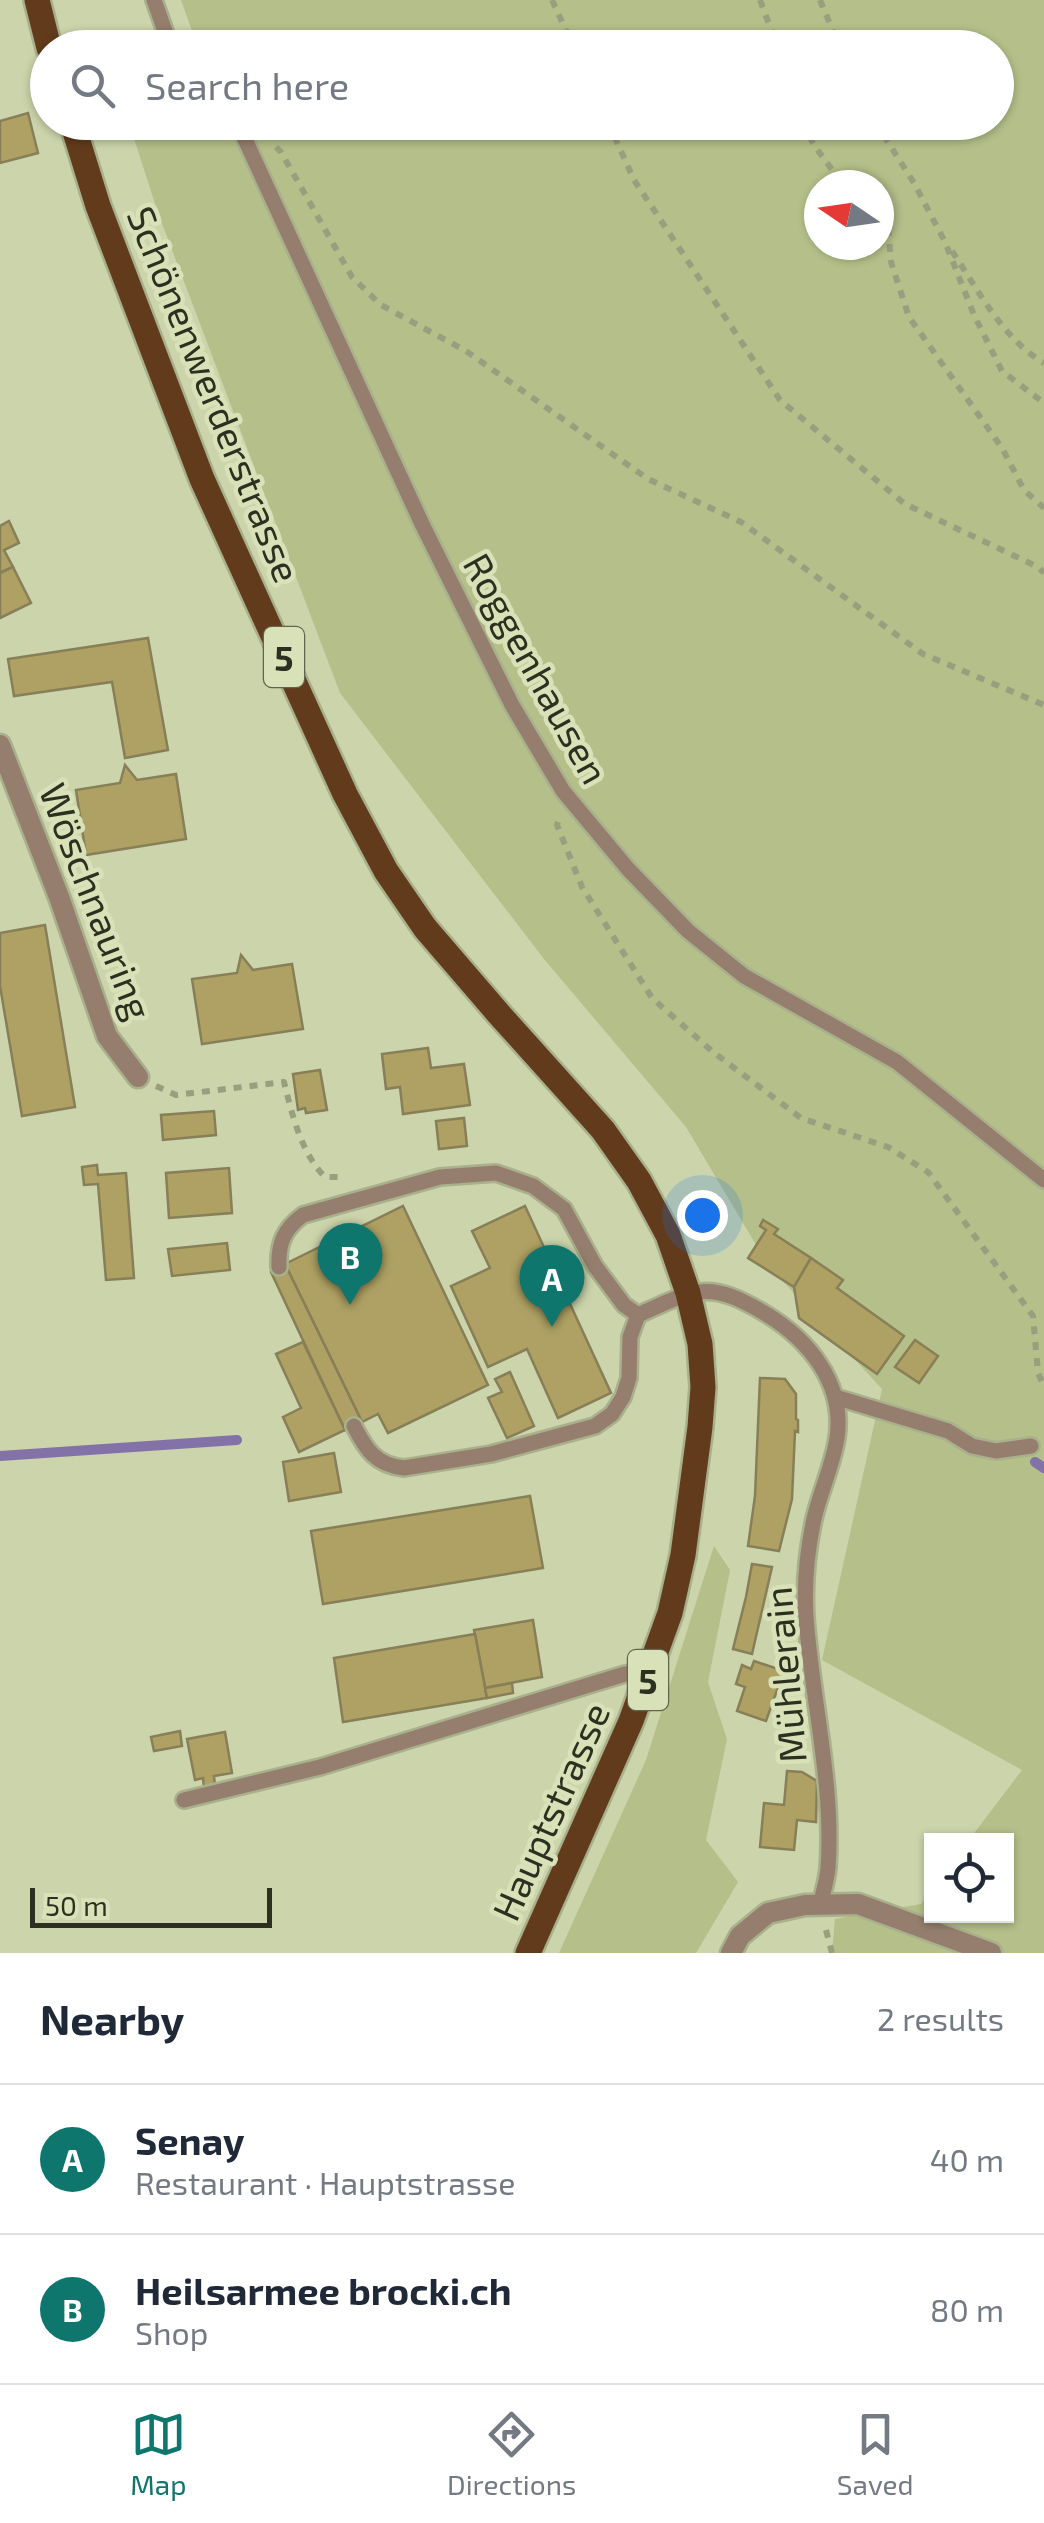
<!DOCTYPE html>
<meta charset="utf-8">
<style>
body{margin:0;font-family:"Exo 2",sans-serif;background:#f6f6f7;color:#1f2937}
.controls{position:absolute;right:30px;bottom:30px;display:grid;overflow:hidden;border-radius:0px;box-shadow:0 2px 8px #0004}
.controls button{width:90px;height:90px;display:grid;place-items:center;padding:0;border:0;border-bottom:2px solid #e0e1e3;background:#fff;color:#1f2937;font:50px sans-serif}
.compass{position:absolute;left:804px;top:170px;width:90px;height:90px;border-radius:50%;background:#fff;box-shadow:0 2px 8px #0004;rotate:283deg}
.scale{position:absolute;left:30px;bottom:25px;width:242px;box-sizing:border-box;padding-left:10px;border:5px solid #2d3020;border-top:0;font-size:28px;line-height:35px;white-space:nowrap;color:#2d3020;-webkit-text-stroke:8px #d8e1b7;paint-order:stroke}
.you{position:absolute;left:702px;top:1215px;width:35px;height:35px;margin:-25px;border:8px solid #fff;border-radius:50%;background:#1a73e8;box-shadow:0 0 0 15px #1a73e833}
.badge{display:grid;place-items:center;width:65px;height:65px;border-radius:50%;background:#0f766e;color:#fff;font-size:32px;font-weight:700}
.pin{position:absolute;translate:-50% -82px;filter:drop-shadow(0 2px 5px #0008)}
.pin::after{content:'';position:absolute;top:52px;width:35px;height:30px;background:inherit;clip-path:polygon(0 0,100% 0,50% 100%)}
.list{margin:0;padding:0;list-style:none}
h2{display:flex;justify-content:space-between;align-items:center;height:130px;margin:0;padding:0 40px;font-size:42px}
h2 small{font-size:32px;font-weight:400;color:#747a83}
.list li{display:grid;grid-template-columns:65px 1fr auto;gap:30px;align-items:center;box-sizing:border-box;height:150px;padding:0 40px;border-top:2px solid #e0e1e3}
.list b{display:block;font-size:38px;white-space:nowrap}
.list p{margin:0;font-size:32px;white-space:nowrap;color:#747a83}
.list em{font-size:32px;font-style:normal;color:#747a83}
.icon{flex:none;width:55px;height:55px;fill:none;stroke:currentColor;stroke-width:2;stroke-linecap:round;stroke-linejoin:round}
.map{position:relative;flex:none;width:1044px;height:1953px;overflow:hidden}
.search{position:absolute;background:#fff;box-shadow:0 2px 8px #0004;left:30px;right:30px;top:30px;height:110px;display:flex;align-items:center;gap:25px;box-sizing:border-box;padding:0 35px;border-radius:55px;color:#747a83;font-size:38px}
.sheet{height:430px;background:#fff}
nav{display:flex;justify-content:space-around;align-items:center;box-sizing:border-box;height:140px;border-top:2px solid #e0e1e3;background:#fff;font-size:28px;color:#747a83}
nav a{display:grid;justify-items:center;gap:5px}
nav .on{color:#0f766e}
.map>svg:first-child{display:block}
.green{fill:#b4bf89;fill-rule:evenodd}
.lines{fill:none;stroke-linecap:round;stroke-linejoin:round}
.stream{stroke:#8272a8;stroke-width:10}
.building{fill:#afa163;stroke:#877f58;stroke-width:2.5}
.service-casing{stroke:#a9b08c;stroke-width:20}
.minor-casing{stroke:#a9b08c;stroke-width:25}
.tertiary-casing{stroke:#a9b08c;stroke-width:25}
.primary-casing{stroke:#a9b08c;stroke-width:30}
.path{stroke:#999f7e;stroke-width:6;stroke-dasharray:8 8;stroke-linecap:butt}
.service{stroke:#957e6d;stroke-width:15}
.minor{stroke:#957e6d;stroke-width:20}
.tertiary{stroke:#957e6d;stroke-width:20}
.primary{stroke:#623b1c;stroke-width:25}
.labels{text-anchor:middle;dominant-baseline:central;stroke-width:9;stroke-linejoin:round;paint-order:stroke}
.shield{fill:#d8e1b7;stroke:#60654d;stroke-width:2.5}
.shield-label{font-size:35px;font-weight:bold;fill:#2d3020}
.street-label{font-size:38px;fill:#2d3020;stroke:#d8e1b7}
</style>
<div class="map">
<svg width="1044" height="1953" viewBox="0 0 1044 1953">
<rect width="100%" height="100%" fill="#ccd4ab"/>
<g class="green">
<path d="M 181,0 L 1044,0 L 1044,1953 L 832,1953 L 835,1919 L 921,1904 L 931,1890 L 932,1916 L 1006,1916 L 1006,1840 L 969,1840 L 1022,1770 L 822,1660 L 882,1389 L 768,1265 L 686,1127 L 544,959 L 340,693 L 158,213 L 129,123 L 996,122 L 996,48 L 202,47 L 195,39 ZM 819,185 L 879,185 L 879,245 L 819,245 Z"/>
<path d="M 714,1546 L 730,1570 L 708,1682 L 727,1739 L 706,1840 L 738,1882 L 696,1953 L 559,1953 L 646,1760 Z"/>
</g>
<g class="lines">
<g class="stream">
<path d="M 0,1456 L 237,1440"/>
<path d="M 1035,1462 L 1044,1468"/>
</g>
</g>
<g class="building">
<path d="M 28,113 L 38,153 L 0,163 L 0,121 Z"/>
<path d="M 9,521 L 19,543 L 4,550 L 13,567 L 0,573 L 0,526 Z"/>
<path d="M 13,567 L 31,603 L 0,618 L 0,573 Z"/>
<path d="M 148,638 L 168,750 L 125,758 L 112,682 L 14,696 L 8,659 Z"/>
<path d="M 125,765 L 137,780 L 176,774 L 186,839 L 86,855 L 76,790 L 120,783 Z"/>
<path d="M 45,925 L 75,1107 L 22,1116 L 0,986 L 0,933 Z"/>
<path d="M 241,955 L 253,970 L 292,964 L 303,1029 L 202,1044 L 192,979 L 237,973 Z"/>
<path d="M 428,1048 L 431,1068 L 464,1064 L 470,1105 L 403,1114 L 400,1087 L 386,1089 L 382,1054 Z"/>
<path d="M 320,1070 L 327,1110 L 306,1113 L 305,1108 L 298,1110 L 293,1074 Z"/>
<path d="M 214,1111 L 216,1135 L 163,1140 L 161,1115 Z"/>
<path d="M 464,1118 L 467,1146 L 439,1149 L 436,1121 Z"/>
<path d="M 97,1165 L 98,1175 L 126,1173 L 134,1278 L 106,1280 L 98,1184 L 84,1185 L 82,1167 Z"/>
<path d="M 229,1168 L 232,1213 L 169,1218 L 166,1173 Z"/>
<path d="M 403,1206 L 488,1385 L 388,1433 L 378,1414 L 362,1422 L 285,1264 Z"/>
<path d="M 525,1206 L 611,1393 L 558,1418 L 527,1349 L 488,1367 L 451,1286 L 490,1268 L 472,1231 Z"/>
<path d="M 763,1220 L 778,1229 L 774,1234 L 811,1258 L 794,1287 L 748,1258 L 766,1230 L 760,1226 Z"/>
<path d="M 227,1243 L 230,1270 L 172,1276 L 168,1249 Z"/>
<path d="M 811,1258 L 843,1280 L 837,1288 L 904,1336 L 877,1374 L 799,1318 L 794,1287 Z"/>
<path d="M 285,1264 L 362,1422 L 345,1430 L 271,1272 Z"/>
<path d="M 915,1340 L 938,1356 L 919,1383 L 895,1367 Z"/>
<path d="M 303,1342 L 345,1430 L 299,1452 L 283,1417 L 301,1408 L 276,1354 Z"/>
<path d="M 510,1372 L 534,1426 L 507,1438 L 488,1398 L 502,1392 L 495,1379 Z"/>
<path d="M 760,1378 L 785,1379 L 796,1394 L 796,1419 L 798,1420 L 798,1432 L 795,1431 L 792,1499 L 779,1551 L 748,1546 L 755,1496 Z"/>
<path d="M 334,1453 L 341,1492 L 289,1501 L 283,1462 Z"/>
<path d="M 530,1496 L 543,1568 L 323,1604 L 311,1531 Z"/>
<path d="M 752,1564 L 772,1567 L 752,1654 L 733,1649 L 746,1597 Z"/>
<path d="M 533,1620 L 542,1677 L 485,1688 L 474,1630 Z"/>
<path d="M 475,1634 L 487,1698 L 343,1722 L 334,1658 Z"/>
<path d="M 754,1661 L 784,1671 L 766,1721 L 737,1711 L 745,1687 L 736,1684 L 742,1665 L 751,1669 Z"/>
<path d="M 512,1683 L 513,1693 L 487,1698 L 485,1688 Z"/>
<path d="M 180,1731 L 182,1746 L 154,1751 L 151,1737 Z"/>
<path d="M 225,1732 L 232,1773 L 214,1776 L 215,1786 L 204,1788 L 203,1778 L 195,1780 L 187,1739 Z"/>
<path d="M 787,1771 L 802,1772 L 817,1781 L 816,1822 L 797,1820 L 794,1850 L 760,1847 L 764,1803 L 784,1805 Z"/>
</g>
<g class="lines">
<defs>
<g id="service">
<path d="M 154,0 L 171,48"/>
<path d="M 237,122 L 422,524 L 512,705 L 563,791 L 628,869 L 688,931 L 744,976 L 897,1062 L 1044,1180"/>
<path d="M 279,1267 C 278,1243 284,1229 303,1215 L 440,1177 L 496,1173 L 533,1186 L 564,1209 L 595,1266 L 624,1305 L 638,1315 C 696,1289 708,1279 766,1314 C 809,1340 845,1384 837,1438 C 833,1465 820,1492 814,1519 C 807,1551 804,1584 806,1617 C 812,1701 834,1784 828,1868 C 827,1880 823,1893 820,1905"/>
<path d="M 835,1397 L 948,1431 L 972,1446 L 996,1451 L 1031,1446"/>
<path d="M 354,1426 C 366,1450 376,1465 404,1468 L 491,1454 L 595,1426 L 612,1414 L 623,1397 L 629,1378 L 630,1337 L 638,1315"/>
<path d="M 184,1800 L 320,1767 L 625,1674 L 652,1669"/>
</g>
<path id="minor" d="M 0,745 L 59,897 L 107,1036 L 138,1077"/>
<path id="tertiary" d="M 731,1953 L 740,1936 L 768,1913 L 805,1905 L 858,1904 L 991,1953"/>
<g id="primary">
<path d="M 37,0 L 49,48"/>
<path d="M 72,122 L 98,206 L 202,479 L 345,794 L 386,871 L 425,928 L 498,1013 L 603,1130 L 639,1181 L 668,1235 L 688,1293 L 700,1344 L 703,1387 L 700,1427 L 683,1555 L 670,1613 L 631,1721 L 528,1953"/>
</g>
</defs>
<use href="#service" class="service-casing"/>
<use href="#minor" class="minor-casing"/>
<use href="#tertiary" class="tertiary-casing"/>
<use href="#primary" class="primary-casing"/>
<g class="path">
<path d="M 552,0 L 574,48"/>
<path d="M 760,0 L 778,48"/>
<path d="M 820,0 L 840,48"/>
<path d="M 608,122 L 634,180 L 780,400 L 905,504 L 1038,567 L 1044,573"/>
<path d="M 802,122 L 814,145 L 843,185"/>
<path d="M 875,122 L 914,183 L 945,242 L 974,315 L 1002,371 L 1044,403"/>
<path d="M 276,147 L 281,152 L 352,277 L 381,305 L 466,351 L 648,479 L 741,522 L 923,654 L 1044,705"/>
<path d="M 879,215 L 888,227 L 891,262 L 909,317 L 1002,448 L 1024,490 L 1044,508"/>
<path d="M 952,251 C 978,290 1003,339 1044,363"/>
<path d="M 558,822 L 557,825 L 582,887 L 652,998 L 713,1052 L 801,1118 L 888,1147 L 928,1172 L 1033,1316 L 1038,1373 L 1044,1386"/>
<path d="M 156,1086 L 176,1095 L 284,1082 C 292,1114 301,1153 325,1177 L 341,1177"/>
<path d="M 826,1930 L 832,1953"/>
</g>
<use href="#service" class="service"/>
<use href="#minor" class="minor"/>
<use href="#tertiary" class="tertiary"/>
<use href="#primary" class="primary"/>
</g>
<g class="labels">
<g class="shield">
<rect x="264" y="627" width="40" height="60" rx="8"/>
<rect x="628" y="1650" width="40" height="60" rx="8"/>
</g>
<g class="shield-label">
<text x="284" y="657">5</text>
<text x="648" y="1680">5</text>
</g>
<g class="street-label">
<text transform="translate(215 394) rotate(68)">Schönenwerderstrasse</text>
<text transform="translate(537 668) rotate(61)">Roggenhausen</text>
<text transform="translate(97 901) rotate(69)">Wöschnauring</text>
<text transform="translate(784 1675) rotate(-95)">Mühlerain</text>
<text transform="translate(550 1811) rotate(-66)">Hauptstrasse</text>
</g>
</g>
</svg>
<div class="controls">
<button><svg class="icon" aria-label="locate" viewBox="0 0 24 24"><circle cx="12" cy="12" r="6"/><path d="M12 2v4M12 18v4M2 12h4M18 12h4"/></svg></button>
</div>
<svg class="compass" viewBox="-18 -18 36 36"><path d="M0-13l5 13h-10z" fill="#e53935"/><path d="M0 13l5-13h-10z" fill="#747a83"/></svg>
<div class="scale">50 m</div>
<div class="you"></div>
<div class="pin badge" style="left:552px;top:1327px">A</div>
<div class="pin badge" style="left:350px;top:1305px">B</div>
<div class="search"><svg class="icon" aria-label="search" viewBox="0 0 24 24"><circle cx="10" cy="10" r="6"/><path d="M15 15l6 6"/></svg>Search here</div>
</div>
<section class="sheet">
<h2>Nearby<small>2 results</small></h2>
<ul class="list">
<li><span class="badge">A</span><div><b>Senay</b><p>Restaurant · Hauptstrasse</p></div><em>40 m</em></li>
<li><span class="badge">B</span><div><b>Heilsarmee brocki.ch</b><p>Shop</p></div><em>80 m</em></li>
</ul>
</section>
<nav>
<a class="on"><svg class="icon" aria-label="map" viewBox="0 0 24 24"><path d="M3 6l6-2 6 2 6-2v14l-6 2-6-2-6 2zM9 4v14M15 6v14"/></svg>Map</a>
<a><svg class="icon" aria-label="directions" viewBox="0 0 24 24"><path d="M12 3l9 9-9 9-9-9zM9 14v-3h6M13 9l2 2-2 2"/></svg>Directions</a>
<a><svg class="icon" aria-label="saved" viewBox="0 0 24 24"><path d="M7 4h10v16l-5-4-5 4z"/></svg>Saved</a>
</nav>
